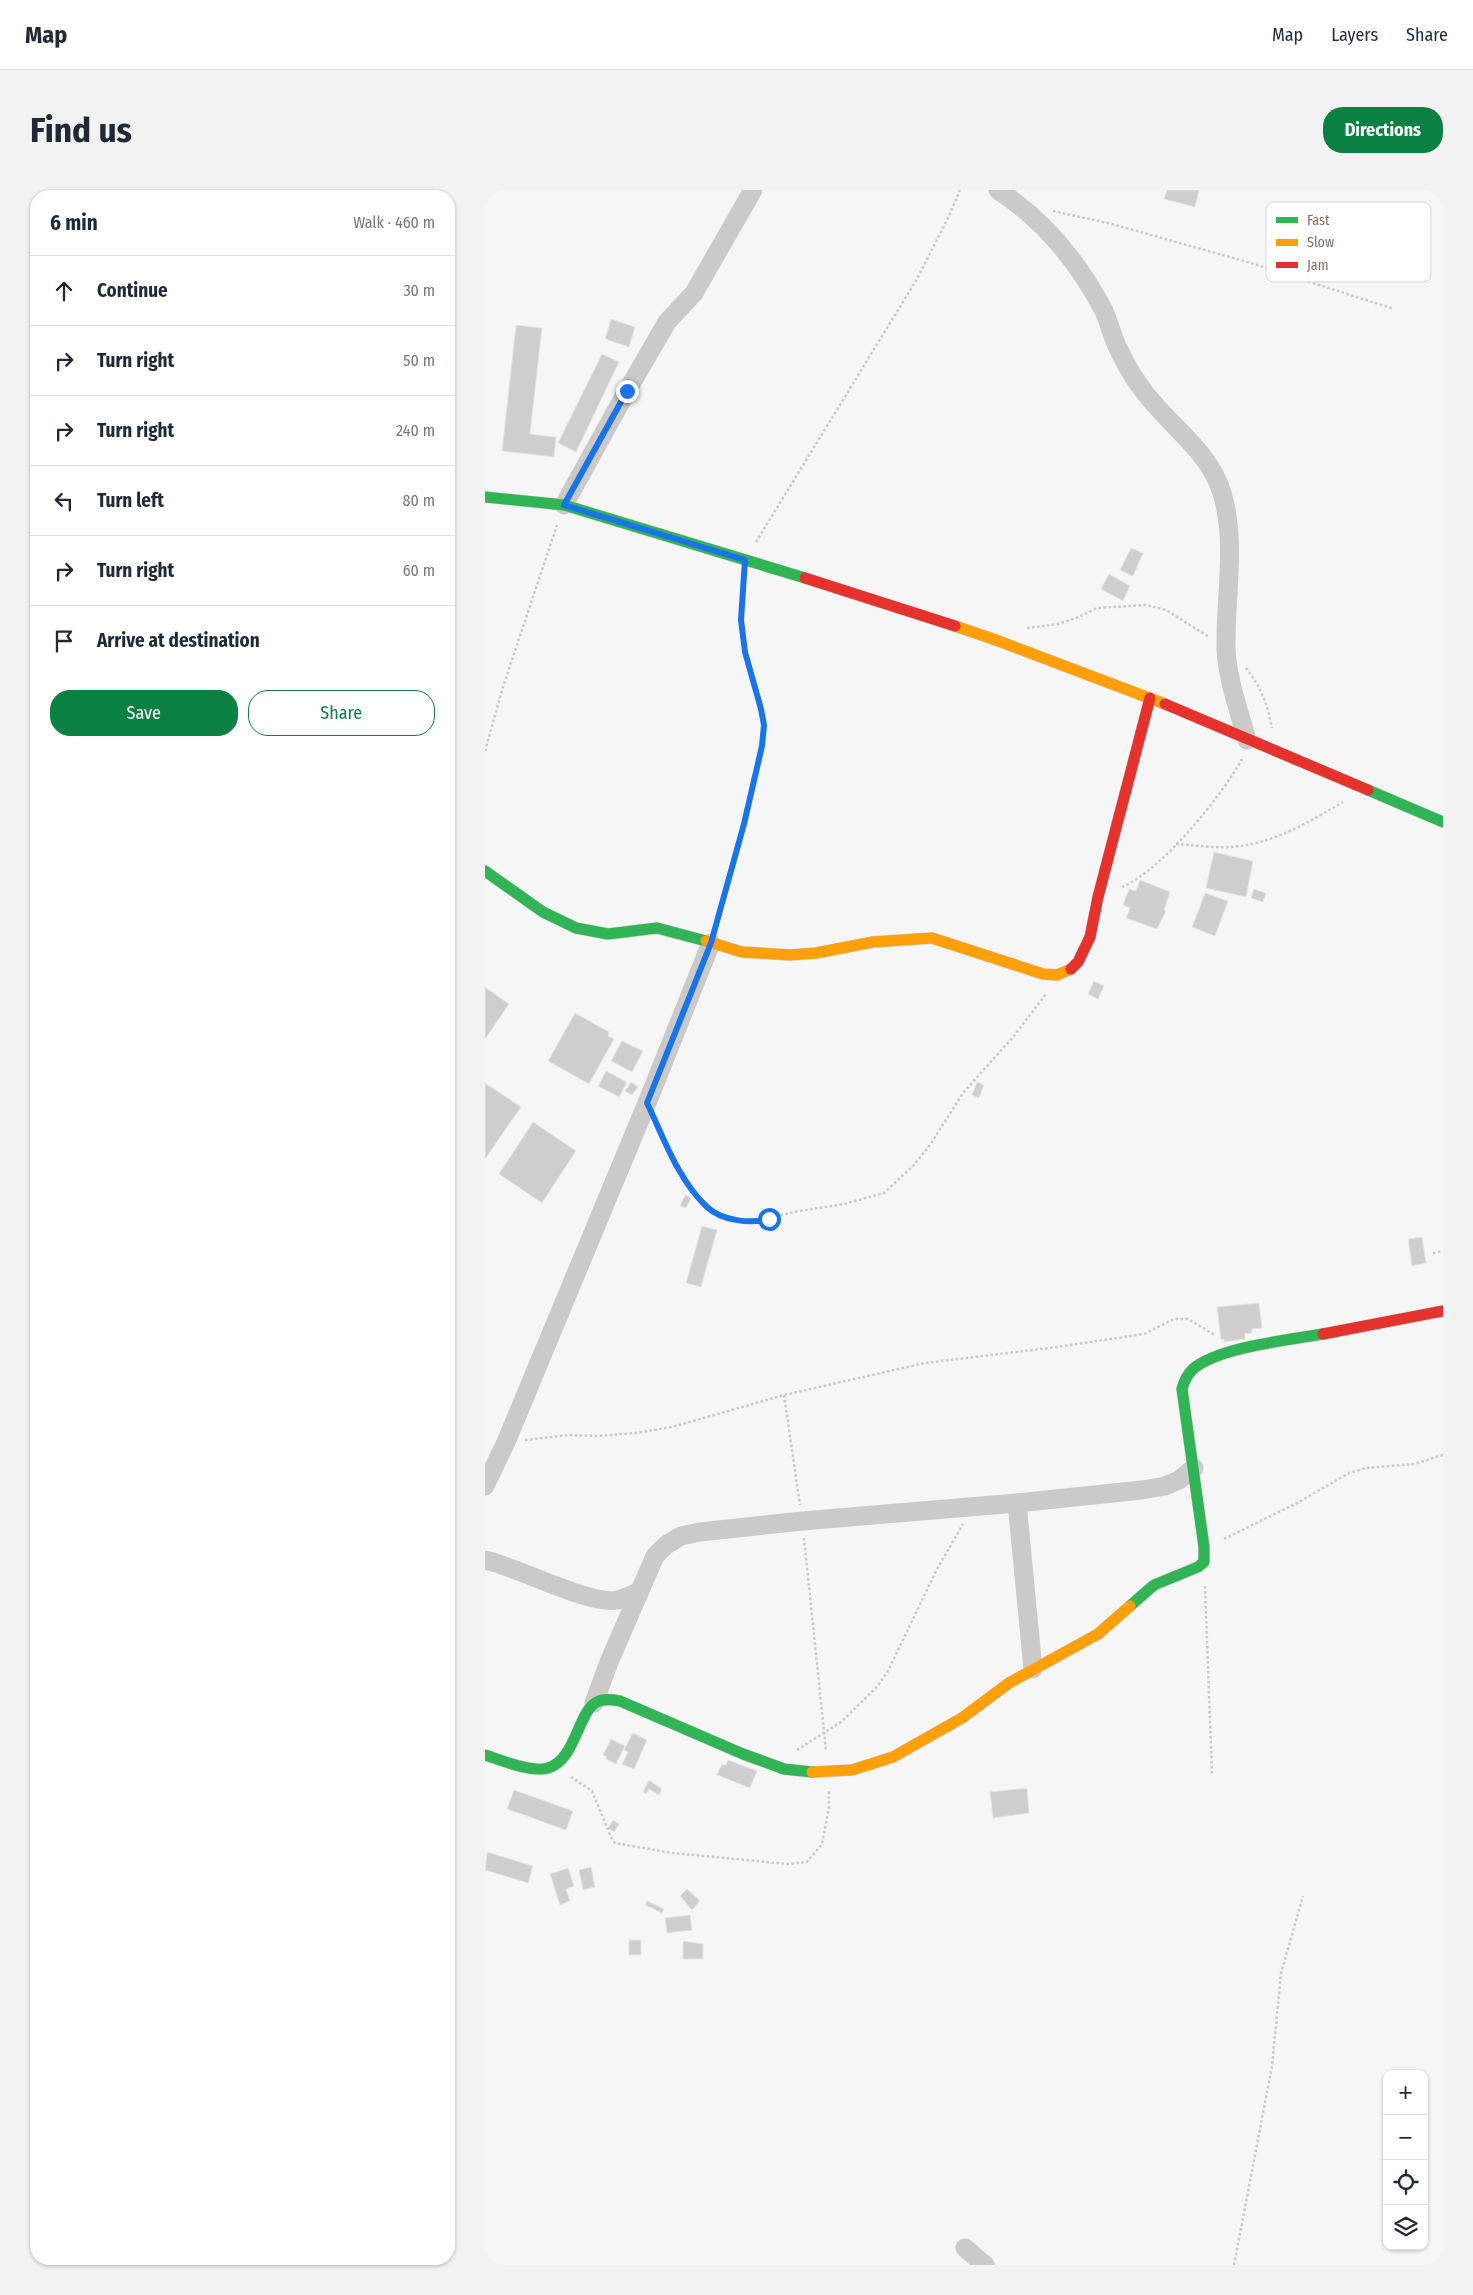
<!DOCTYPE html>
<meta charset="utf-8">
<style>
body{margin:0;font-family:"Fira Sans Condensed",sans-serif;background:#f2f2f3;color:#1f2937}
.controls{position:absolute;right:15px;bottom:15px;display:grid;overflow:hidden;border-radius:10px;box-shadow:0 1px 4px #0004}
.controls button{width:45px;height:45px;display:grid;place-items:center;padding:0;border:0;border-bottom:1px solid #e0e1e3;background:#fff;color:#1f2937;font:25px sans-serif}
.stop{position:absolute;width:15px;height:15px;margin:-11px;border:4px solid #1a73e8;border-radius:50%;background:#fff}
.stop.end{background:#1a73e8;border-color:#fff;box-shadow:0 1px 5px #0008}
.list{margin:0;padding:0;list-style:none}
h2{display:flex;justify-content:space-between;align-items:center;height:65px;margin:0;padding:0 20px;font-size:21px}
h2 small{font-size:16px;font-weight:400;color:#747a83}
.list li{display:grid;grid-template-columns:32px 1fr auto;gap:15px;align-items:center;box-sizing:border-box;height:70px;padding:0 20px;border-top:1px solid #e0e1e3}
.list b{display:block;font-size:19px;white-space:nowrap}
.list em{font-size:16px;font-style:normal;color:#747a83}
.actions{display:flex;gap:10px;padding:15px 20px}
.actions a{flex:1;padding:11px 0;border:1px solid #0b8043;border-radius:20px;text-align:center;font-size:18px;color:#0b8043}
.actions .main{background:#0b8043;color:#fff}
.icon{flex:none;width:28px;height:28px;fill:none;stroke:currentColor;stroke-width:2;stroke-linecap:round;stroke-linejoin:round}
.map{position:relative;flex:none;width:958px;height:2075px;overflow:hidden;border-radius:20px}
header{display:flex;align-items:center;gap:30px;box-sizing:border-box;height:70px;padding:0 25px;background:#fff;border-bottom:1px solid #e0e1e3}
header strong{font-size:24px}
nav{display:flex;gap:28px;margin-inline-start:auto;font-size:18px}
.intro{display:flex;align-items:center;justify-content:space-between;box-sizing:border-box;height:120px;padding:0 30px}
h1{margin:0;font-size:35px}
.button{padding:12px 22px;border-radius:20px;background:#0b8043;color:#fff;font-size:18px;font-weight:700}
main{display:flex;gap:30px;padding:0 30px}
aside{flex:1;background:#fff;border-radius:20px;box-shadow:0 1px 4px #0004}
.map>svg:first-child{display:block}
.building{fill:#cfcdcd;stroke:#e6e6e6}
.lines{fill:none;stroke-linecap:round;stroke-linejoin:round}
.fast-casing{stroke:#d4d2d2;stroke-width:12}
.slow-casing{stroke:#d4d2d2;stroke-width:12}
.jam-casing{stroke:#d4d2d2;stroke-width:12}
.path{stroke:#c9c7c7;stroke-width:2.5;stroke-dasharray:2.5 2.5;stroke-linecap:butt}
.street{stroke:#cccac9;stroke-width:19}
.fast{stroke:#30b455;stroke-width:11}
.slow{stroke:#ff9f0a;stroke-width:11}
.jam{stroke:#e5322d;stroke-width:11}
.route{stroke:#1a73e8;stroke-width:6}
.key{fill:#fff;stroke:#dad3d2;stroke-width:1}
.key-label{font-size:14px;fill:#836d69}
</style>
<header>
<strong>Map</strong>
<nav><a>Map</a><a>Layers</a><a>Share</a></nav>
</header>
<div class="intro"><h1>Find us</h1><a class="button">Directions</a></div>
<main>
<aside>
<h2>6 min<small>Walk · 460 m</small></h2>
<ul class="list">
<li><svg class="icon" aria-label="ahead" viewBox="0 0 24 24"><path d="M12 20V5M6 11l6-6 6 6"/></svg><div><b>Continue</b></div><em>30 m</em></li>
<li><svg class="icon" aria-label="right" viewBox="0 0 24 24"><path d="M7 20v-9h11M14 6l5 5-5 5"/></svg><div><b>Turn right</b></div><em>50 m</em></li>
<li><svg class="icon" aria-label="right" viewBox="0 0 24 24"><path d="M7 20v-9h11M14 6l5 5-5 5"/></svg><div><b>Turn right</b></div><em>240 m</em></li>
<li><svg class="icon" aria-label="left" viewBox="0 0 24 24"><path d="M17 20v-9H6M10 6l-5 5 5 5"/></svg><div><b>Turn left</b></div><em>80 m</em></li>
<li><svg class="icon" aria-label="right" viewBox="0 0 24 24"><path d="M7 20v-9h11M14 6l5 5-5 5"/></svg><div><b>Turn right</b></div><em>60 m</em></li>
<li><svg class="icon" aria-label="arrive" viewBox="0 0 24 24"><path d="M6 21V4h12l-3 4 3 4H6"/></svg><div><b>Arrive at destination</b></div></li>
</ul>
<div class="actions"><a class="main">Save</a><a>Share</a></div>
</aside>
<div class="map">
<svg width="958" height="2075" viewBox="0 0 958 2075">
<rect width="100%" height="100%" fill="#f6f6f6"/>
<g class="building">
<path d="M 682,0 L 714,0 L 710,17 L 679,9 Z"/>
<path d="M 126,129 L 150,137 L 144,157 L 120,149 Z"/>
<path d="M 31,135 L 57,138 L 45,244 L 71,247 L 69,267 L 17,261 Z"/>
<path d="M 117,164 L 134,172 L 91,262 L 73,253 Z"/>
<path d="M 646,358 L 658,363 L 648,386 L 635,380 Z"/>
<path d="M 624,384 L 645,396 L 638,411 L 616,399 Z"/>
<path d="M 729,662 L 768,671 L 761,707 L 721,698 Z"/>
<path d="M 655,690 L 685,702 L 679,720 L 681,721 L 672,739 L 641,728 L 645,718 L 638,715 L 644,699 L 651,701 Z"/>
<path d="M 769,699 L 781,703 L 778,712 L 766,708 Z"/>
<path d="M 720,703 L 743,711 L 730,746 L 707,737 Z"/>
<path d="M 609,791 L 619,796 L 613,809 L 603,804 Z"/>
<path d="M 0,797 L 24,814 L 0,849 Z"/>
<path d="M 90,823 L 124,842 L 123,846 L 129,849 L 104,894 L 63,871 Z"/>
<path d="M 137,851 L 158,861 L 147,882 L 126,871 Z"/>
<path d="M 121,881 L 142,892 L 134,907 L 113,896 Z"/>
<path d="M 146,892 L 153,897 L 147,905 L 140,901 Z"/>
<path d="M 492,892 L 499,895 L 494,908 L 487,905 Z"/>
<path d="M 0,893 L 36,917 L 0,969 Z"/>
<path d="M 48,932 L 91,961 L 57,1013 L 14,984 Z"/>
<path d="M 200,1005 L 206,1008 L 201,1018 L 195,1016 Z"/>
<path d="M 217,1036 L 232,1040 L 216,1097 L 201,1093 Z"/>
<path d="M 937,1047 L 941,1073 L 927,1076 L 923,1049 Z"/>
<path d="M 774,1113 L 777,1138 L 767,1139 L 767,1143 L 760,1144 L 760,1149 L 739,1152 L 739,1149 L 736,1150 L 732,1117 Z"/>
<path d="M 148,1543 L 162,1550 L 149,1579 L 137,1574 L 143,1562 L 139,1560 Z"/>
<path d="M 126,1549 L 140,1556 L 131,1574 L 121,1569 L 122,1567 L 118,1565 Z"/>
<path d="M 243,1570 L 272,1581 L 265,1598 L 232,1585 L 237,1574 L 241,1575 Z"/>
<path d="M 164,1590 L 177,1599 L 174,1605 L 164,1599 L 161,1604 L 158,1602 Z"/>
<path d="M 542,1598 L 544,1623 L 508,1628 L 505,1602 Z"/>
<path d="M 29,1600 L 88,1621 L 81,1640 L 22,1619 Z"/>
<path d="M 128,1630 L 134,1634 L 129,1642 L 123,1638 Z"/>
<path d="M 2,1662 L 48,1676 L 43,1693 L 0,1680 Z"/>
<path d="M 106,1677 L 110,1697 L 98,1700 L 94,1680 Z"/>
<path d="M 83,1678 L 89,1696 L 81,1699 L 85,1711 L 75,1715 L 65,1684 Z"/>
<path d="M 202,1699 L 215,1711 L 207,1720 L 195,1706 Z"/>
<path d="M 162,1711 L 179,1719 L 177,1723 L 160,1715 Z"/>
<path d="M 205,1725 L 207,1740 L 182,1743 L 180,1728 Z"/>
<rect x="144" y="1750" width="12" height="15"/>
<path d="M 198,1751 L 218,1754 L 218,1769 L 198,1769 Z"/>
</g>
<g class="lines">
<defs>
<g id="fast">
<path d="M 0,307 L 79,315 L 320,388"/>
<path d="M 883,600 L 958,632"/>
<path d="M 0,681 L 58,722 L 91,738 L 123,744 L 172,738 L 221,751"/>
<path d="M 645,1416 L 669,1395 L 713,1377 L 719,1372 L 719,1357 L 697,1199 C 699,1191 702,1185 708,1179 C 734,1157 804,1150 838,1144"/>
<path d="M 0,1565 C 16,1570 47,1583 63,1578 C 91,1570 93,1521 112,1512 C 119,1508 128,1510 135,1511 L 258,1564 L 299,1579 L 327,1582"/>
</g>
<g id="slow">
<path d="M 470,436 L 511,450 L 680,514"/>
<path d="M 221,751 L 257,762 L 305,765 L 331,763 L 388,752 L 447,748 L 558,784 L 572,785 L 586,779"/>
<path d="M 327,1582 L 367,1580 L 408,1567 L 477,1528 L 524,1493 L 613,1444 L 645,1416"/>
</g>
<g id="jam">
<path d="M 320,388 L 470,436"/>
<path d="M 680,514 L 883,600"/>
<path d="M 586,779 L 593,772 L 605,747 L 613,707 L 665,508"/>
<path d="M 838,1144 L 958,1121"/>
</g>
</defs>
<use href="#fast" class="fast-casing"/>
<use href="#slow" class="slow-casing"/>
<use href="#jam" class="jam-casing"/>
<g class="path">
<path d="M 568,21 L 627,34 L 766,73 L 909,119"/>
<path d="M 271,352 L 432,89 L 464,26 L 475,0"/>
<path d="M 542,438 L 573,434 L 594,427 L 612,418 L 661,415 L 681,420 L 724,447"/>
<path d="M 761,478 C 777,499 782,513 787,538"/>
<path d="M 0,561 L 18,497 L 72,335"/>
<path d="M 691,654 C 709,655 727,658 745,657 C 786,655 824,632 858,612"/>
<path d="M 637,697 C 677,680 736,607 757,569"/>
<path d="M 232,733 L 259,634 L 277,556 L 279,535 L 260,462 L 256,430 L 259,389"/>
<path d="M 172,934 L 188,967 L 215,1010 L 223,1019 L 246,1028 L 273,1032 L 308,1022 L 359,1014 L 399,1003 L 428,976 L 445,955 L 478,903 L 528,847 L 561,804"/>
<path d="M 948,1063 L 958,1061"/>
<path d="M 299,1205 L 315,1315"/>
<path d="M 40,1250 L 84,1245 L 113,1246 L 151,1243 L 187,1237 L 299,1205 L 440,1173 L 572,1157 L 659,1144 L 689,1129 L 703,1129 L 730,1145"/>
<path d="M 319,1348 L 341,1561"/>
<path d="M 739,1349 L 814,1312 L 864,1283 L 881,1278 L 929,1274 L 958,1265"/>
<path d="M 720,1396 L 727,1584"/>
<path d="M 312,1560 L 356,1532 L 391,1498 L 403,1481 L 452,1379 L 478,1334"/>
<path d="M 86,1587 L 107,1601 L 126,1647 L 130,1653 L 187,1663 L 303,1674 L 322,1672 L 337,1654 L 344,1617 L 344,1601"/>
<path d="M 749,2075 L 787,1876 L 796,1783 L 818,1706"/>
</g>
<g class="street">
<path d="M 513,0 C 560,31 593,71 619,121 C 624,132 627,145 632,156 C 638,169 646,184 655,196 C 680,233 724,259 737,303 C 752,354 740,406 741,458 C 742,488 754,521 762,550"/>
<path d="M 79,315 L 142,201 L 182,132 L 209,103 L 268,0"/>
<path d="M 0,1296 L 21,1252 L 162,913 L 226,753"/>
<path d="M 532,1313 L 548,1479"/>
<path d="M 0,1370 C 33,1377 105,1416 133,1410 C 141,1408 148,1404 155,1401"/>
<path d="M 109,1513 L 124,1472 L 170,1366 L 181,1355 L 196,1346 L 215,1342 L 317,1331 L 532,1313 L 657,1300 L 680,1296 L 694,1290 L 709,1278"/>
<path d="M 480,2058 L 500,2075"/>
</g>
<use href="#fast" class="fast"/>
<use href="#slow" class="slow"/>
<use href="#jam" class="jam"/>
</g>
<g class="lines">
<path class="route" d="M 142,201 L 79,315 L 260,370 L 256,430 L 260,462 L 276,519 L 279,535 L 277,556 L 259,634 L 226,753 L 162,913 C 179,948 193,990 222,1017 C 237,1031 266,1034 284,1029"/>
</g>
<rect x="781" y="12" width="165" height="80" rx="8" class="key"/>
<rect x="791" y="27" width="22" height="6" fill="#30b455"/>
<rect x="791" y="49" width="22" height="7" fill="#ff9f0a"/>
<rect x="791" y="72" width="22" height="6" fill="#e5322d"/>
<g class="key-label">
<text x="822" y="35">Fast</text>
<text x="822" y="57">Slow</text>
<text x="822" y="80">Jam</text>
</g>
</svg>
<div class="controls">
<button>+</button>
<button>−</button>
<button><svg class="icon" aria-label="locate" viewBox="0 0 24 24"><circle cx="12" cy="12" r="6"/><path d="M12 2v4M12 18v4M2 12h4M18 12h4"/></svg></button>
<button><svg class="icon" aria-label="layers" viewBox="0 0 24 24"><path d="M12 4l9 5-9 5-9-5zM3 14l9 5 9-5"/></svg></button>
</div>
<div class="stop" style="left:284px;top:1029px"></div>
<div class="stop end" style="left:142px;top:201px"></div>
</div>
</main>
